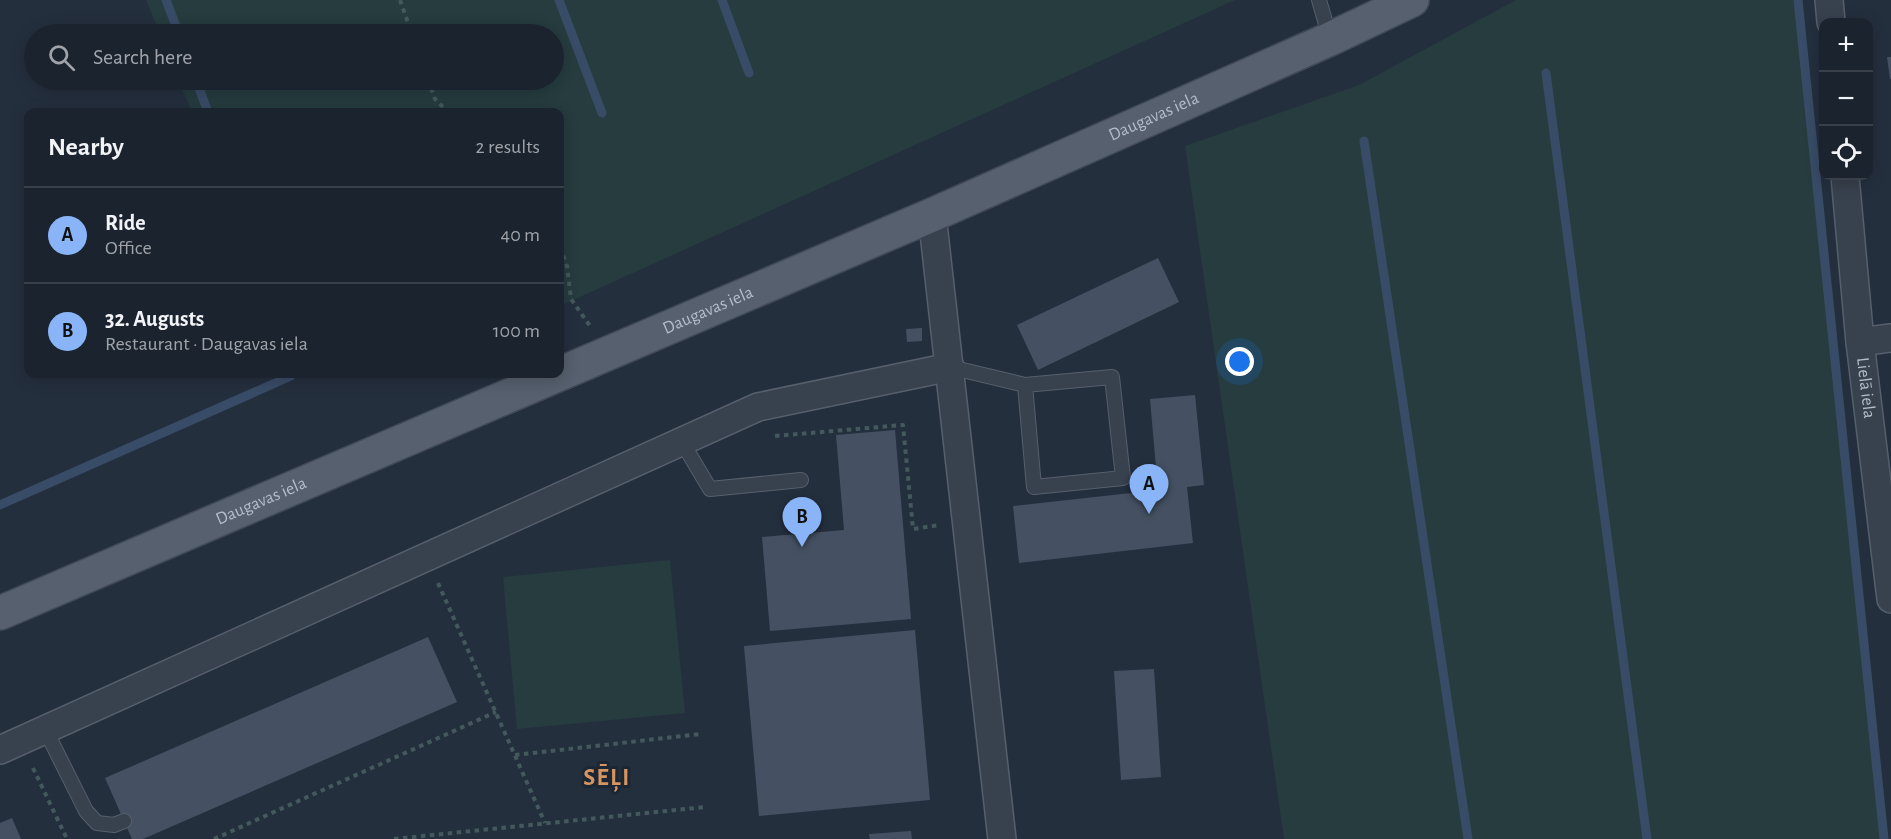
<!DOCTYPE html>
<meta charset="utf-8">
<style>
body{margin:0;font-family:"Alegreya Sans",sans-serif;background:#282f3a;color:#f1f3f6}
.controls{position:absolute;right:18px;top:18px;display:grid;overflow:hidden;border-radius:12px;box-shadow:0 3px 15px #0003}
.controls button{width:54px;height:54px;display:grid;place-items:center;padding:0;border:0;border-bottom:2px solid #39404a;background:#1b232e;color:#f1f3f6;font:30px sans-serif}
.you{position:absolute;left:1240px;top:362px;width:21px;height:21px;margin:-15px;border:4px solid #fff;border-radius:50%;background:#1a73e8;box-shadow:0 0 0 9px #1a73e833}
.badge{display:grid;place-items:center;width:39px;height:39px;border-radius:50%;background:#8ab4f8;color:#111;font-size:20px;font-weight:700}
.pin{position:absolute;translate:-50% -50px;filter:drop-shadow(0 2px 3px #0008)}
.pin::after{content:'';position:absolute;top:32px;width:21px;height:18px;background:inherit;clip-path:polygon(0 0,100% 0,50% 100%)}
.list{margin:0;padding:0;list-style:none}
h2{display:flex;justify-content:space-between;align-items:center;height:78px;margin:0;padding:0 24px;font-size:26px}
h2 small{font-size:20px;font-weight:400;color:#a0a4aa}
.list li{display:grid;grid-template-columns:39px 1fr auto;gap:18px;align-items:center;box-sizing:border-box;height:96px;padding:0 24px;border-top:2px solid #39404a}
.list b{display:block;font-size:22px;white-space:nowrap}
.list p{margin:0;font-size:20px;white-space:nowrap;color:#a0a4aa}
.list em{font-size:20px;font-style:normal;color:#a0a4aa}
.icon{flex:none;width:33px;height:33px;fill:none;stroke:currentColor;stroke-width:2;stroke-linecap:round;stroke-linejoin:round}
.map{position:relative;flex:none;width:1891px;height:839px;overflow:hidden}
.search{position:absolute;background:#1b232e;box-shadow:0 3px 15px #0003;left:24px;top:24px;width:540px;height:66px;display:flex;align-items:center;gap:15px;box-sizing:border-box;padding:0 21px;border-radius:33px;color:#a0a4aa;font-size:22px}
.panel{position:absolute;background:#1b232e;box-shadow:0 3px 15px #0003;left:24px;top:108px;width:540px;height:270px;border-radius:12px}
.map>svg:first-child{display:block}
.green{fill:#263c3f}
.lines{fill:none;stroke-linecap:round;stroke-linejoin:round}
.stream{stroke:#394c67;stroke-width:9}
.building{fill:#455162}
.service-casing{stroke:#565f6c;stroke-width:16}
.minor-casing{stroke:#565f6c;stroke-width:30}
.primary-casing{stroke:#414a57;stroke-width:36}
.path{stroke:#44595c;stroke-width:4;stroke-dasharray:4.5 4.5;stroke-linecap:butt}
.service{stroke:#38414e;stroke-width:14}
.minor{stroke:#38414e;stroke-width:27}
.primary{stroke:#56606e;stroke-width:33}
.labels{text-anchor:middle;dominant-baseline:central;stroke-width:6;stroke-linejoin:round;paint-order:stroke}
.street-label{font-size:18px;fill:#b4bcc9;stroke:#1d2633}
.district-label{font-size:24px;font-weight:bold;letter-spacing:1.5px;fill:#d59563;stroke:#1d2633}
</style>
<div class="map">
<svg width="1891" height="839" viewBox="0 0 1891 839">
<rect width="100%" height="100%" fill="#242f3e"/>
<g class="green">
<path d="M 146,0 L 1235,0 L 560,306 L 560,112 L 192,112 L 178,80 L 554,80 L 554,34 L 160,34 Z"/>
<path d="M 1516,0 L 1798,0 L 1884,839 L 1284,839 L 1185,146 L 1359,85 Z"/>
<path d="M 670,560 L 685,713 L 517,729 L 503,577 Z"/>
</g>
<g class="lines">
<g class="stream">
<path d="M 166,0 L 179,34"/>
<path d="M 559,0 L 602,113"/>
<path d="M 722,0 L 749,73"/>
<path d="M 1798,0 L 1884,839"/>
<path d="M 1546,73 L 1647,839"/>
<path d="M 196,80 L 208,112"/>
<path d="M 1364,141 L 1468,839"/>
<path d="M 0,505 L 291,376 L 292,374"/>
</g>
</g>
<g class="building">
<path d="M 1887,57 L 1891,57 L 1891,79 L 1890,79 Z"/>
<path d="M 1158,258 L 1179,302 L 1038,370 L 1017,325 Z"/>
<path d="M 922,328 L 922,341 L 907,342 L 906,329 Z"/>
<path d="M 1195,395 L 1204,485 L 1187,487 L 1193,543 L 1019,563 L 1013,506 L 1158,490 L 1150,399 Z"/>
<path d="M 895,430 L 911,619 L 770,631 L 762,537 L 844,530 L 836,435 Z"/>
<path d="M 915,630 L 930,800 L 759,816 L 744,646 Z"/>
<path d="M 428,637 L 457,702 L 143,839 L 132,839 L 105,778 Z"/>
<path d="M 1154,669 L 1161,777 L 1121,780 L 1114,671 Z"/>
<path d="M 12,818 L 21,839 L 0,839 L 0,823 Z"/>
<path d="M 911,831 L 912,839 L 870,839 L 869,834 Z"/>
</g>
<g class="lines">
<defs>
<g id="service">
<path d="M 1319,0 L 1330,38"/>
<path d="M 950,367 L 1025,385 L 1112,377 L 1123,478 L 1034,487 L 1025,385"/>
<path d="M 682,442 L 710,489 L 801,480"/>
<path d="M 45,729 L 86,811 L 97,823 L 114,825 L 124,821"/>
</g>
<g id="minor">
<path d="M 1829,0 L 1831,22"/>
<path id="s1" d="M 1845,176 L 1860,342 L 1891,599"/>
<path d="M 932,215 L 1002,839"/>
<path d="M 1860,342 L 1891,338"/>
<path d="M 0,750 L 758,407 L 950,367"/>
</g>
<g id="primary">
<path id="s2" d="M 0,613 L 932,215 L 1330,39 L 1412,0"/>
</g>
</defs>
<use href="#service" class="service-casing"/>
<use href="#minor" class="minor-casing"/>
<use href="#primary" class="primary-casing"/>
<g class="path">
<path d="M 400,0 L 412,34"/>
<path d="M 428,80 L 435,99 L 448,112"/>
<path d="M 560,247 L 567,266 L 571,299 L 590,326"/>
<path d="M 775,436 L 903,425 L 913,529 L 939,525"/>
<path d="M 438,583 L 545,823"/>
<path d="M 515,755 L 701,734"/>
<path d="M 33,768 L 67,839"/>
<path d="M 214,839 L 496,712"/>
<path d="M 394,839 L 705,807"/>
</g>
<use href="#service" class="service"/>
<use href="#minor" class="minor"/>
<use href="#primary" class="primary"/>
</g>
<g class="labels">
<g class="street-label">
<text stroke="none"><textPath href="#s2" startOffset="1256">Daugavas iela</textPath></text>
<text stroke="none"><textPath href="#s2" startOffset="770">Daugavas iela</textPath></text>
<text stroke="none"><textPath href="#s1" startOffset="213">Lielā iela</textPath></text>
<text stroke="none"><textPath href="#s2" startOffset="284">Daugavas iela</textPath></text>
</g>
<g class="district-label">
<text x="607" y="778">SĒĻI</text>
</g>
</g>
</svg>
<div class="controls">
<button>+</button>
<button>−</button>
<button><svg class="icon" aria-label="locate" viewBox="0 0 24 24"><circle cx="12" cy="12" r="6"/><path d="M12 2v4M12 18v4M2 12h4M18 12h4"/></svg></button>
</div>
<div class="you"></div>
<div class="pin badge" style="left:1149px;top:514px">A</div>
<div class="pin badge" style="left:802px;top:547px">B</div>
<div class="search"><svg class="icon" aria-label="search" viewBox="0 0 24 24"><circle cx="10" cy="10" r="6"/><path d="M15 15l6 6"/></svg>Search here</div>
<section class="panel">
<h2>Nearby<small>2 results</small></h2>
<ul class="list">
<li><span class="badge">A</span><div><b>Ride</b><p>Office</p></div><em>40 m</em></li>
<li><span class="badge">B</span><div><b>32. Augusts</b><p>Restaurant · Daugavas iela</p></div><em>100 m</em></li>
</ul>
</section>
</div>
